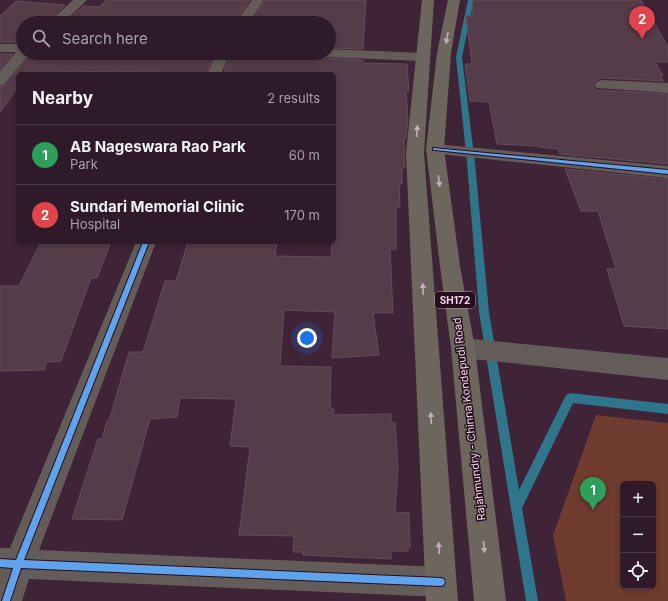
<!DOCTYPE html>
<meta charset="utf-8">
<style>
body{margin:0;font-family:Inter,sans-serif;background:#3b2735;color:#f1f3f6}
.controls{position:absolute;right:12px;bottom:12px;display:grid;overflow:hidden;border-radius:6px;box-shadow:0 2px 6px #0003}
.controls button{width:36px;height:36px;display:grid;place-items:center;padding:0;border:0;border-bottom:1px solid #4a3846;background:#2f1a29;color:#f1f3f6;font:20px sans-serif}
.you{position:absolute;left:307px;top:338px;width:14px;height:14px;margin:-10px;border:3px solid #fff;border-radius:50%;background:#1a73e8;box-shadow:0 0 0 6px #1a73e833}
.badge{display:grid;place-items:center;width:26px;height:26px;border-radius:50%;background:#2563eb;color:#fff;font-size:13px;font-weight:700}
.pin{position:absolute;translate:-50% -33px;filter:drop-shadow(0 1px 2px #0008)}
.pin::after{content:'';position:absolute;top:21px;width:14px;height:12px;background:inherit;clip-path:polygon(0 0,100% 0,50% 100%)}
.list{margin:0;padding:0;list-style:none}
h2{display:flex;justify-content:space-between;align-items:center;height:52px;margin:0;padding:0 16px;font-size:17px}
h2 small{font-size:13px;font-weight:400;color:#a7a1a8}
.list li{display:grid;grid-template-columns:26px 1fr auto;gap:12px;align-items:center;box-sizing:border-box;height:60px;padding:0 16px;border-top:1px solid #4a3846}
.list b{display:block;font-size:15px;white-space:nowrap}
.list p{margin:0;font-size:13px;white-space:nowrap;color:#a7a1a8}
.list em{font-size:13px;font-style:normal;color:#a7a1a8}
.icon{flex:none;width:22px;height:22px;fill:none;stroke:currentColor;stroke-width:2;stroke-linecap:round;stroke-linejoin:round}
.map{position:relative;flex:none;width:668px;height:601px;overflow:hidden}
.search{position:absolute;background:#2f1a29;box-shadow:0 2px 6px #0003;left:16px;top:16px;width:320px;height:44px;display:flex;align-items:center;gap:10px;box-sizing:border-box;padding:0 14px;border-radius:22px;color:#a7a1a8;font-size:15px}
.panel{position:absolute;background:#2f1a29;box-shadow:0 2px 6px #0003;left:16px;top:72px;width:320px;height:172px;border-radius:6px}
.map>svg:first-child{display:block}
.green{fill:#703c2f;fill-rule:evenodd}
.lines{fill:none;stroke-linecap:round;stroke-linejoin:round}
.stream{fill:#2f758b;fill-rule:evenodd}
.building{fill:#553c49;stroke:#664c5a}
.minor{fill:#645c58;fill-rule:evenodd}
.major{fill:#6c665d;fill-rule:evenodd}
.cycleway-casing{stroke:#240d1d;stroke-width:2}
.cycleway{fill:#60a3ed;fill-rule:evenodd}
.oneway{fill:#c5aeb9}
.labels{text-anchor:middle;dominant-baseline:central;stroke-width:3;stroke-linejoin:round;paint-order:stroke}
.shield{fill:#240d1d;stroke:#b698ac;stroke-width:1}
.shield-label{font-size:10px;font-weight:bold;fill:#f5d4ea}
.street-label{font-size:11px;fill:#f5d4ea;stroke:#240d1d}
</style>
<div class="map">
<svg width="668" height="601" viewBox="0 0 668 601">
<rect width="100%" height="100%" fill="#3f2337"/>
<path class="green" d="M 596,415 L 668,423 L 668,601 L 566,601 L 553,535 ZM 623,484 L 653,484 L 653,586 L 623,586 Z"/>
<g class="lines">
<path class="stream" d="M 468,0 L 474,0 L 462,57 L 475,163 L 489,312 L 519,490 L 566,395 L 570,393 L 668,404 L 668,414 L 573,403 L 522,508 L 538,601 L 526,601 L 479,312 L 467,163 L 456,57 Z"/>
</g>
<g class="building">
<path d="M 106,0 L 250,0 L 234,23 L 65,23 L 83,6 L 99,7 Z"/>
<path d="M 265,0 L 366,0 L 363,49 L 329,48 L 329,23 L 251,23 Z"/>
<path d="M 473,0 L 641,0 L 668,47 L 668,62 L 655,62 L 663,76 L 660,76 L 664,81 L 602,78 L 596,81 L 592,85 L 597,90 L 668,94 L 668,164 L 560,154 L 558,149 L 538,147 L 538,146 L 497,144 L 489,102 L 470,101 L 465,64 L 472,64 L 466,16 L 472,16 Z"/>
<path d="M 16,1 L 65,5 L 47,23 L 23,23 L 23,42 L 0,42 L 0,16 Z"/>
<path d="M 31,53 L 214,53 L 206,74 L 159,74 L 160,72 L 30,71 L 27,74 L 18,74 L 18,87 L 0,112 L 0,87 L 6,85 Z"/>
<path d="M 231,53 L 315,53 L 318,57 L 323,58 L 363,60 L 363,63 L 407,64 L 409,91 L 406,91 L 408,119 L 406,138 L 404,138 L 405,168 L 402,168 L 402,184 L 399,184 L 400,207 L 396,206 L 396,250 L 390,249 L 393,313 L 373,313 L 379,355 L 332,358 L 335,312 L 284,310 L 280,366 L 331,367 L 330,403 L 331,409 L 334,409 L 333,415 L 391,414 L 391,423 L 395,422 L 398,468 L 395,512 L 409,513 L 410,547 L 408,547 L 408,551 L 391,551 L 391,559 L 303,555 L 303,552 L 293,552 L 294,536 L 239,535 L 250,447 L 230,446 L 236,399 L 180,398 L 177,417 L 150,419 L 122,520 L 72,519 L 98,439 L 102,439 L 107,421 L 109,421 L 129,352 L 143,352 L 165,281 L 176,281 L 188,242 L 277,242 L 275,256 L 331,257 L 332,242 L 334,242 L 334,74 L 223,74 Z"/>
<path d="M 0,54 L 13,54 L 0,69 Z"/>
<path d="M 565,169 L 668,179 L 668,329 L 624,326 L 607,269 L 616,269 L 598,211 L 581,211 Z"/>
<path d="M 41,242 L 111,242 L 97,278 L 91,278 L 61,361 L 47,362 L 44,370 L 0,371 L 0,286 L 19,286 Z"/>
</g>
<g class="lines">
<g class="minor">
<path d="M 73,0 L 87,0 L 63,23 L 48,23 Z"/>
<path d="M 252,0 L 264,0 L 249,23 L 235,23 Z"/>
<path d="M 0,44 L 23,44 L 23,53 L 30,53 L 5,84 L 0,86 L 0,71 L 16,52 L 0,52 Z"/>
<path d="M 329,49 L 422,53 L 427,54 L 429,57 L 427,60 L 422,61 L 323,57 L 318,56 L 316,53 L 329,53 Z"/>
<path d="M 216,53 L 230,53 L 221,74 L 207,74 Z"/>
<path d="M 602,80 L 668,83 L 668,93 L 597,88 L 594,85 L 597,82 Z"/>
<path d="M 435,144 L 668,166 L 668,178 L 429,153 L 426,149 L 429,145 Z"/>
<path d="M 136,242 L 156,242 L 39,550 L 441,567 L 452,571 L 456,582 L 452,593 L 441,597 L 29,579 L 22,601 L 0,601 L 0,548 L 10,548 Z"/>
<path d="M 463,338 L 668,358 L 668,380 L 463,358 L 455,355 L 451,348 L 455,341 Z"/>
</g>
<g class="major">
<path d="M 422,0 L 434,0 L 424,153 L 458,601 L 426,601 L 406,153 Z"/>
<path d="M 448,0 L 460,0 L 451,53 L 444,149 L 460,266 L 475,348 L 506,601 L 474,601 L 451,348 L 440,266 L 426,149 L 437,53 Z"/>
</g>
<defs>
<g id="cycleway">
<path d="M 433,148 L 668,170 L 668,174 L 435,150 L 433,150 Z"/>
<path d="M 143,242 L 149,242 L 24,560 L 441,578 L 444,579 L 445,582 L 444,585 L 441,586 L 21,568 L 10,601 L 2,601 L 13,568 L 0,567 L 0,559 L 16,560 Z"/>
</g>
</defs>
<use href="#cycleway" class="cycleway-casing"/>
<use href="#cycleway" class="cycleway"/>
</g>
<defs><path id="oneway-solid" d="M-6-.8H1V-3.2L6.5 0L1 3.2V.8H-6Z"/></defs>
<g class="oneway">
<use href="#oneway-solid" transform="translate(447 38) rotate(101)"/>
<use href="#oneway-solid" transform="translate(417 131) rotate(-86)"/>
<use href="#oneway-solid" transform="translate(439 181) rotate(83)"/>
<use href="#oneway-solid" transform="translate(423 289) rotate(-93)"/>
<use href="#oneway-solid" transform="translate(431 418) rotate(-93)"/>
<use href="#oneway-solid" transform="translate(484 547) rotate(84)"/>
<use href="#oneway-solid" transform="translate(439 548) rotate(-93)"/>
</g>
<g class="labels">
<rect class="shield" x="435" y="292" width="40" height="16" rx="3"/>
<g class="shield-label">
<text x="455" y="300">SH172</text>
</g>
<g class="street-label">
<text transform="translate(469 419) rotate(-97)">Rajahmundry - Chinna Kondepudi Road</text>
</g>
</g>
</svg>
<div class="controls">
<button>+</button>
<button>−</button>
<button><svg class="icon" aria-label="locate" viewBox="0 0 24 24"><circle cx="12" cy="12" r="6"/><path d="M12 2v4M12 18v4M2 12h4M18 12h4"/></svg></button>
</div>
<div class="you"></div>
<div class="pin badge" style="left:593px;top:510px;background:#2e9e5b">1</div>
<div class="pin badge" style="left:642px;top:39px;background:#e0444e">2</div>
<div class="search"><svg class="icon" aria-label="search" viewBox="0 0 24 24"><circle cx="10" cy="10" r="6"/><path d="M15 15l6 6"/></svg>Search here</div>
<section class="panel">
<h2>Nearby<small>2 results</small></h2>
<ul class="list">
<li><span class="badge" style="background:#2e9e5b">1</span><div><b>AB Nageswara Rao Park</b><p>Park</p></div><em>60 m</em></li>
<li><span class="badge" style="background:#e0444e">2</span><div><b>Sundari Memorial Clinic</b><p>Hospital</p></div><em>170 m</em></li>
</ul>
</section>
</div>
